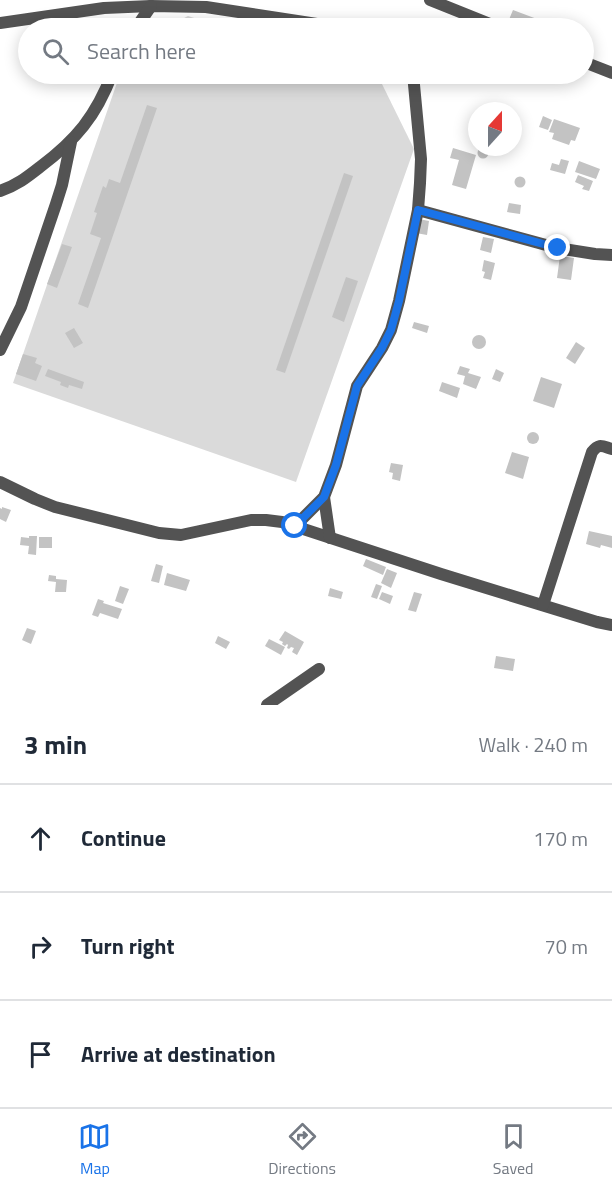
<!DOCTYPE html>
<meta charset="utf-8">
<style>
body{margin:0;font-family:"Titillium Web",sans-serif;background:#f2f2f3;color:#1f2937}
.compass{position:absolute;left:468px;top:102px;width:54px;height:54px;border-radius:50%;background:#fff;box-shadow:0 3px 15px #0003;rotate:21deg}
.stop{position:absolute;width:18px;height:18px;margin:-14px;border:4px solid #1a73e8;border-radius:50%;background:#fff}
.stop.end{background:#1a73e8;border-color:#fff;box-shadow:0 2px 6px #0008}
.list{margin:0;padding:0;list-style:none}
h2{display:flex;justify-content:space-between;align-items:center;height:78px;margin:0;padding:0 24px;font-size:26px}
h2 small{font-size:20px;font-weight:400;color:#747a83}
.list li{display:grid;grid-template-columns:39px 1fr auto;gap:18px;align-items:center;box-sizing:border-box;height:108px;padding:0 24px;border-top:2px solid #e0e1e3}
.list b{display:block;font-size:22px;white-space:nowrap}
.list em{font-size:20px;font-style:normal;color:#747a83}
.icon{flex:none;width:33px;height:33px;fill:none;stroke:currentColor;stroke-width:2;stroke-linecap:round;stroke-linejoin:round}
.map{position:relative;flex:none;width:612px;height:705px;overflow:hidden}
.search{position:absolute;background:#fff;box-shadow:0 3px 15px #0003;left:18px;right:18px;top:18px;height:66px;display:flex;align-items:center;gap:15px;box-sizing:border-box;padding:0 21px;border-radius:33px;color:#747a83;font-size:22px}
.sheet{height:402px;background:#fff}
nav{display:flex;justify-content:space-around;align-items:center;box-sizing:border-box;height:84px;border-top:2px solid #e0e1e3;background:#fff;font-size:16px;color:#747a83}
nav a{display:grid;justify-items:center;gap:3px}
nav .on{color:#1a73e8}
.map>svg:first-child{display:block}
.green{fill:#dadada}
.building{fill:#c3c3c3}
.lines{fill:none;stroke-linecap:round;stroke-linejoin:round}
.street{stroke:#535353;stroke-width:12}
.route{stroke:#1a73e8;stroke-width:8}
</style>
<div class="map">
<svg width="612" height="705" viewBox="0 0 612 705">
<rect width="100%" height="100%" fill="#fff"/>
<g class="green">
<path d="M 188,16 L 225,28 L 165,28 Z"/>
<path d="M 120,74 L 355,74 L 381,82 L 414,149 L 296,482 L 13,383 Z"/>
</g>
<g class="building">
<path d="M 513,10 L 537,19 L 533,28 L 523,28 L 508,22 Z"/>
<path d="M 147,105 L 157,108 L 88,308 L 78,304 L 101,238 L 90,234 L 97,213 L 94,212 L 103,186 L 106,188 L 109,179 L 120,183 Z"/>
<path d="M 543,116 L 552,120 L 548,130 L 539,127 Z"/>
<path d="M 554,119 L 580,128 L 575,141 L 571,140 L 569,145 L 552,139 L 554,133 L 549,132 Z"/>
<circle cx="483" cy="153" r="5.5"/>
<path d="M 453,148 L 476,155 L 466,189 L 452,185 L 459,160 L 450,158 Z"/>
<path d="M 561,159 L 569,161 L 565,174 L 550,170 L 552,163 L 559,165 Z"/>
<path d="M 579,161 L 600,169 L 596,179 L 575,172 Z"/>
<path d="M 344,173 L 353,176 L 285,373 L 276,370 Z"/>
<path d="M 578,175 L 593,181 L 589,191 L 582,189 L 584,186 L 575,182 Z"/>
<circle cx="520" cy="182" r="5.5"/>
<path d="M 509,203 L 521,205 L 520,214 L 507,212 Z"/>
<path d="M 419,219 L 429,221 L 427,235 L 416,233 Z"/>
<path d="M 483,237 L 494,239 L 491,253 L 480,250 Z"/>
<path d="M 62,244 L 72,247 L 57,288 L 47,284 Z"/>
<path d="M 560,256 L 574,258 L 571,280 L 557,278 Z"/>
<path d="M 484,260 L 495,263 L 491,280 L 483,278 L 485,272 L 482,271 Z"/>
<path d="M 346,277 L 358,281 L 344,322 L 332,317 Z"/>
<path d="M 414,322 L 429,326 L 427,333 L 412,328 Z"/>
<path d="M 74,328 L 83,343 L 74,348 L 65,333 Z"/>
<circle cx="479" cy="342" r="7"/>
<path d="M 576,342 L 585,348 L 575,364 L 566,358 Z"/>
<path d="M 23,354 L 37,358 L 35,363 L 42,366 L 36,381 L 16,374 Z"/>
<path d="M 460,366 L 470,369 L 468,373 L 481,377 L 476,389 L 463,384 L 465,376 L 457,374 Z"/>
<path d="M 48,369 L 84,382 L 82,389 L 69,385 L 68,388 L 60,385 L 61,382 L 45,376 Z"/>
<path d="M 496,369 L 504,373 L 500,382 L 492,379 Z"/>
<path d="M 541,377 L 562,384 L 554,408 L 533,401 Z"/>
<path d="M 442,382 L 460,388 L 457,398 L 439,391 Z"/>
<circle cx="533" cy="438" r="6"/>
<path d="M 512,452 L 529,457 L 523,479 L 505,473 Z"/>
<path d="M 391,463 L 403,465 L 400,481 L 392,479 L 393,473 L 389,472 Z"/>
<path d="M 2,507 L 11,510 L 6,522 L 0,519 L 0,508 L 2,509 Z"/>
<path d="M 589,531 L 612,536 L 612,548 L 601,545 L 600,548 L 586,544 Z"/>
<path d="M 29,536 L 37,536 L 36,555 L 28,554 L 29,546 L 20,545 L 21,537 L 29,538 Z"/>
<rect x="39" y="537" width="13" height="11"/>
<path d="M 366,559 L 386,567 L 383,575 L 363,566 Z"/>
<path d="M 156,564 L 163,566 L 159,583 L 151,581 Z"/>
<path d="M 387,569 L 397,573 L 391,588 L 381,583 Z"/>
<path d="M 167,573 L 190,580 L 186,591 L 164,585 Z"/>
<path d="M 49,575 L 56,576 L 56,579 L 67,580 L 66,592 L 55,592 L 56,582 L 48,581 Z"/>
<path d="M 376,584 L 382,586 L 377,599 L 371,597 Z"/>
<path d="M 120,586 L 129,589 L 123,604 L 115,601 Z"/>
<path d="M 330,588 L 343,592 L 341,599 L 328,596 Z"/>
<path d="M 382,592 L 393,596 L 390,604 L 379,599 Z"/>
<path d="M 414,592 L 422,594 L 416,612 L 408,610 Z"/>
<path d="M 98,599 L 104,601 L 103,603 L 122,609 L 118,619 L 100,613 L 98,617 L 92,615 Z"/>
<path d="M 27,628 L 36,631 L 31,644 L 22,640 Z"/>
<path d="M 285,631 L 304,642 L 297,655 L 292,652 L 294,648 L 291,647 L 289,649 L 287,648 L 288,645 L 287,644 L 285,646 L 282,644 L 283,642 L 279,640 Z"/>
<path d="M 218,636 L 230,642 L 226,649 L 215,643 Z"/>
<path d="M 269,639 L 285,647 L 281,655 L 265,646 Z"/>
<path d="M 496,656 L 515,659 L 513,671 L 494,668 Z"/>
</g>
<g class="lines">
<g class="street">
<path d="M 430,0 L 500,28"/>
<path d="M 0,23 L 104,8 L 151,6 L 206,7 L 343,28"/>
<path d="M 136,28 L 151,6"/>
<path d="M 584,62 L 612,73"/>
<path d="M 0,191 C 17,185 26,178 40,167 C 76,140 96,116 112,74"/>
<path d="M 418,210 L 557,248 L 595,254 L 612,255"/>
<path d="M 0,350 L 21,307 L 56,204 L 62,185 L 71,142"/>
<path d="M 0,482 L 35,499 L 55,507 L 159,533 L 181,535 L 251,520 L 266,520 L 282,522 L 441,574 L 597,622 L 612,625"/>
<path d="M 324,497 L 330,538"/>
<path d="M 295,526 L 324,497 L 336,465 L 357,386 L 382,348 L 391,330 L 399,301 L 418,210 L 420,183 L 421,159 L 413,74"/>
<path d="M 543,605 L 592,452 C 599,443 602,446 612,449"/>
<path d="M 267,705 L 319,669"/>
</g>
</g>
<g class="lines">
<path class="route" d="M 295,526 L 324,497 L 336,465 L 357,386 L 382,348 L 391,330 L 399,301 L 418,210 L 558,248"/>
</g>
</svg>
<svg class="compass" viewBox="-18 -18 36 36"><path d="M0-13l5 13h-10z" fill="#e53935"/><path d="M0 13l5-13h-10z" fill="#747a83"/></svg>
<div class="stop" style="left:295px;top:526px"></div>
<div class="stop end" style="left:558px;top:248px"></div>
<div class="search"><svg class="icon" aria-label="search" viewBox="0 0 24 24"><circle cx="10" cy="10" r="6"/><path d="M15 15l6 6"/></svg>Search here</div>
</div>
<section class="sheet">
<h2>3 min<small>Walk · 240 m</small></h2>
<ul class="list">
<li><svg class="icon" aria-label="ahead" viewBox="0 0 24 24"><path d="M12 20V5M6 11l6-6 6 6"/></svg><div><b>Continue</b></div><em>170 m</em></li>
<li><svg class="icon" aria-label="right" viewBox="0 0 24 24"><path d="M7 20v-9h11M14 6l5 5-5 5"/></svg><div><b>Turn right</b></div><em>70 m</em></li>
<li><svg class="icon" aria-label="arrive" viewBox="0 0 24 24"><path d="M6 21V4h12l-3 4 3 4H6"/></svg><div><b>Arrive at destination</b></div></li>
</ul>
</section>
<nav>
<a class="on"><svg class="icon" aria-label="map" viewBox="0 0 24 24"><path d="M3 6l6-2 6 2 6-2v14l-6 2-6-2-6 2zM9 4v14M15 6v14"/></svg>Map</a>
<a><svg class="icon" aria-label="directions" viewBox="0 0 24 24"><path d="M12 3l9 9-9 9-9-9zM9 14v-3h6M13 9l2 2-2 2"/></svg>Directions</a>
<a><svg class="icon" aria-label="saved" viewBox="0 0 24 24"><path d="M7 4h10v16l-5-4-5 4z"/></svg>Saved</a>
</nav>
